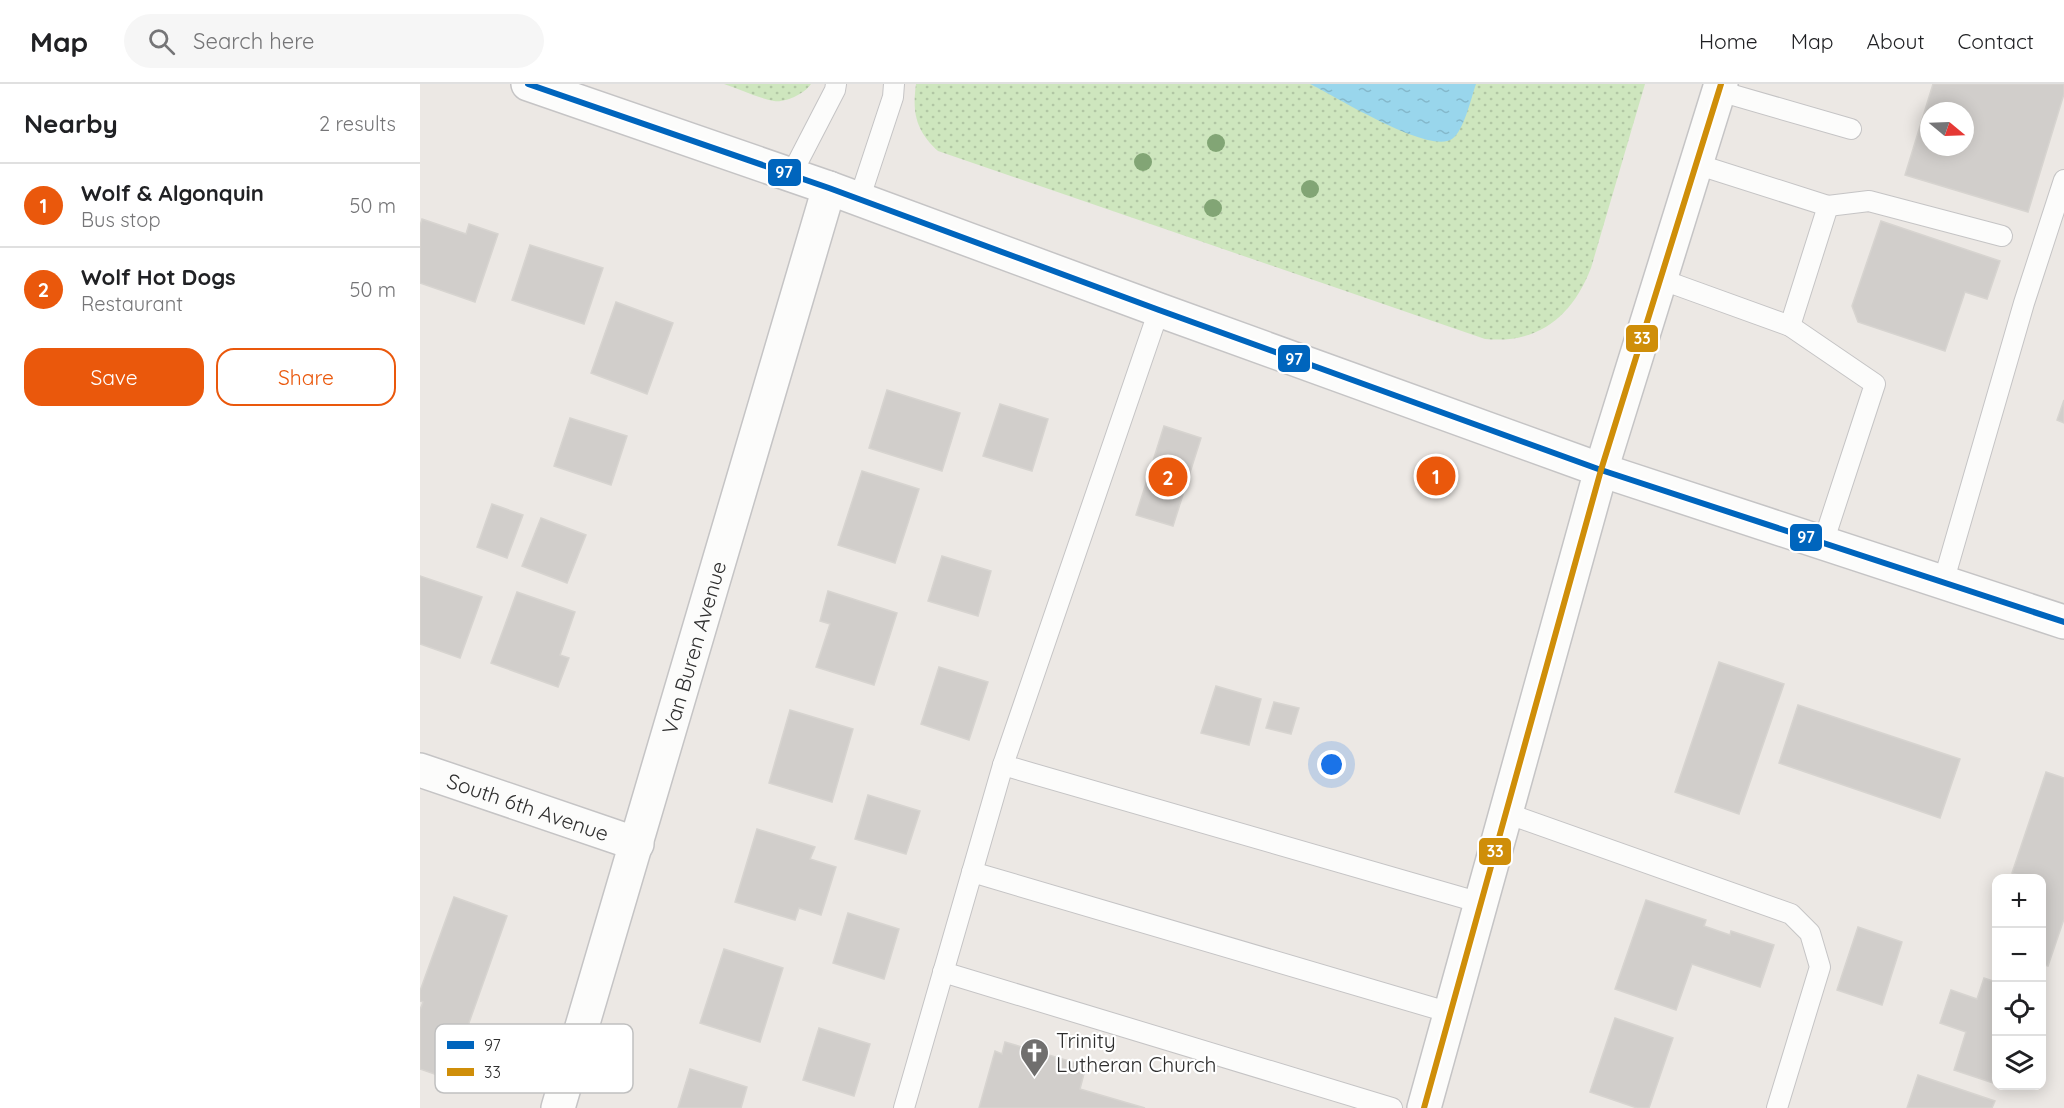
<!DOCTYPE html>
<meta charset="utf-8">
<style>
body{margin:0;font-family:Quicksand,sans-serif;background:#f6f6f6;color:#202124}
.controls{position:absolute;right:18px;bottom:18px;display:grid;overflow:hidden;border-radius:12px;box-shadow:0 3px 15px #0003}
.controls button{width:54px;height:54px;display:grid;place-items:center;padding:0;border:0;border-bottom:2px solid #e0e0e0;background:#fff;color:#202124;font:30px sans-serif}
.compass{position:absolute;left:1500px;top:18px;width:54px;height:54px;border-radius:50%;background:#fff;box-shadow:0 3px 15px #0003;rotate:109deg}
.you{position:absolute;left:912px;top:681px;width:21px;height:21px;margin:-15px;border:4px solid #fff;border-radius:50%;background:#1a73e8;box-shadow:0 0 0 9px #1a73e833}
.badge{display:grid;place-items:center;width:39px;height:39px;border-radius:50%;background:#ea580c;color:#fff;font-size:20px;font-weight:700}
.pin{position:absolute;translate:-50% -50%;border:3px solid #fff;box-shadow:0 2px 6px #0006}
.list{margin:0;padding:0;list-style:none}
h2{display:flex;justify-content:space-between;align-items:center;height:78px;margin:0;padding:0 24px;font-size:26px}
h2 small{font-size:20px;font-weight:400;color:#757577}
.list li{display:grid;grid-template-columns:39px 1fr auto;gap:18px;align-items:center;box-sizing:border-box;height:84px;padding:0 24px;border-top:2px solid #e0e0e0}
.list b{display:block;font-size:22px;white-space:nowrap}
.list p{margin:0;font-size:20px;white-space:nowrap;color:#757577}
.list em{font-size:20px;font-style:normal;color:#757577}
.actions{display:flex;gap:12px;padding:18px 24px}
.actions a{flex:1;padding:14px 0;border:2px solid #ea580c;border-radius:18px;text-align:center;font-size:21px;color:#ea580c}
.actions .main{background:#ea580c;color:#fff}
.icon{flex:none;width:33px;height:33px;fill:none;stroke:currentColor;stroke-width:2;stroke-linecap:round;stroke-linejoin:round}
.map{position:relative;flex:none;width:1644px;height:1024px;overflow:hidden}
header{display:flex;align-items:center;gap:36px;box-sizing:border-box;height:84px;padding:0 30px;background:#fff;border-bottom:2px solid #e0e0e0}
header strong{font-size:28px}
nav{display:flex;gap:33px;margin-inline-start:auto;font-size:21px}
.search{width:420px;height:54px;background:#f6f6f6;display:flex;align-items:center;gap:15px;box-sizing:border-box;padding:0 21px;border-radius:33px;color:#757577;font-size:22px}
main{display:flex}
aside{flex:1;background:#fff}
.map>svg:first-child{display:block}
.grass{fill:url(#grass-dots)}
.water{fill:url(#water-ripples)}
.building{fill:#d1cecb;stroke:#d7d4d0;stroke-width:1.5;fill-rule:evenodd}
.lines{fill:none;stroke-linecap:round;stroke-linejoin:round}
.service-casing{stroke:#c5c4c5;stroke-width:22}
.minor-casing{stroke:#c5c4c5;stroke-width:36}
.tertiary-casing{stroke:#c5c4c5;stroke-width:36}
.secondary-casing{stroke:#c5c4c5;stroke-width:36}
.service{stroke:#fcfcfb;stroke-width:20}
.minor{stroke:#fcfcfb;stroke-width:33}
.tertiary{stroke:#fcfcfb;stroke-width:33}
.secondary{stroke:#fcfcfb;stroke-width:33}
.bus-1-casing{stroke:#fff;stroke-width:10}
.bus-2-casing{stroke:#fff;stroke-width:10}
.bus-1{stroke:#0065bd;stroke-width:6}
.bus-2{stroke:#cf8e09;stroke-width:6}
.tree{fill:#82a575}
.labels{text-anchor:middle;dominant-baseline:central;stroke-width:4.5;stroke-linejoin:round;paint-order:stroke}
.street-label{font-size:21px;fill:#2e2e2e;stroke:#fff}
.poi-label{font-size:21px;fill:#2e2e2e;stroke:#fff;text-anchor:start}
.key{fill:#fff;stroke:#c0c0c0;stroke-width:1.5}
.key-label{font-size:16px;fill:#2e2e2e}
.line-badge{stroke:#fff;stroke-width:2}
.badge-label{font-size:16px;text-anchor:middle;font-weight:bold;fill:#fff}
</style>
<header>
<strong>Map</strong>
<div class="search"><svg class="icon" aria-label="search" viewBox="0 0 24 24"><circle cx="10" cy="10" r="6"/><path d="M15 15l6 6"/></svg>Search here</div>
<nav><a>Home</a><a>Map</a><a>About</a><a>Contact</a></nav>
</header>
<main>
<aside>
<h2>Nearby<small>2 results</small></h2>
<ul class="list">
<li><span class="badge">1</span><div><b>Wolf &amp; Algonquin</b><p>Bus stop</p></div><em>50 m</em></li>
<li><span class="badge">2</span><div><b>Wolf Hot Dogs</b><p>Restaurant</p></div><em>50 m</em></li>
</ul>
<div class="actions"><a class="main">Save</a><a>Share</a></div>
</aside>
<div class="map">
<svg width="1644" height="1024" viewBox="0 0 1644 1024">
<defs>
<pattern id="grass-dots" width="8" height="8" patternUnits="userSpaceOnUse" patternTransform="scale(1.5)"><rect width="8" height="8" fill="#cee6be"/><path d="M2 2h.1M6 6h.1" fill="none" stroke="#b1c6a4" stroke-width="1.8" stroke-linecap="round"/></pattern>
<pattern id="water-ripples" width="26" height="14" patternUnits="userSpaceOnUse" patternTransform="scale(1.5)"><rect width="26" height="14" fill="#99d6ec"/><path d="M2 4q2-2 4 0t4 0M15 11q2-2 4 0t4 0" fill="none" stroke="#84b8cb"/></pattern>
</defs>
<rect width="100%" height="100%" fill="#ece8e4"/>
<g class="grass">
<path d="M 304,0 L 391,0 C 385,9 366,19 354,17 C 337,14 320,5 304,0 Z"/>
<path d="M 496,0 L 1225,0 L 1171,184 C 1152,233 1118,260 1065,255 L 518,67 C 496,47 492,29 496,0 Z"/>
</g>
<path class="water" d="M 890,0 L 1056,0 C 1051,14 1044,47 1032,55 C 1009,71 915,12 890,0 Z"/>
<g class="building">
<path d="M 1513,0 L 1644,0 L 1644,10 L 1608,128 L 1485,91 ZM 1509,27 L 1545,27 L 1545,63 L 1509,63 Z"/>
<path d="M 2,135 L 46,150 L 49,140 L 78,150 L 55,218 L 0,199 L 0,142 Z"/>
<path d="M 1461,137 L 1580,177 L 1567,215 L 1545,208 L 1525,267 L 1438,238 L 1432,222 Z"/>
<path d="M 110,161 L 183,184 L 164,240 L 92,216 Z"/>
<path d="M 196,218 L 253,239 L 227,310 L 171,289 Z"/>
<path d="M 467,306 L 540,329 L 522,387 L 449,364 Z"/>
<path d="M 1644,316 L 1644,339 L 1637,336 Z"/>
<path d="M 580,320 L 628,335 L 612,387 L 563,372 Z"/>
<path d="M 150,334 L 207,352 L 191,401 L 134,382 Z"/>
<path d="M 744,342 L 781,354 L 753,442 L 716,431 Z"/>
<path d="M 442,387 L 499,405 L 475,479 L 418,461 Z"/>
<path d="M 72,420 L 103,431 L 87,474 L 57,463 Z"/>
<path d="M 121,434 L 166,451 L 147,499 L 102,482 Z"/>
<path d="M 522,472 L 571,487 L 558,532 L 508,517 Z"/>
<path d="M 0,492 L 62,513 L 40,574 L 0,560 Z"/>
<path d="M 408,507 L 477,529 L 454,601 L 396,583 L 410,540 L 400,537 Z"/>
<path d="M 97,508 L 155,528 L 140,571 L 149,574 L 138,603 L 71,579 Z"/>
<path d="M 1299,578 L 1364,600 L 1319,730 L 1255,708 Z"/>
<path d="M 519,583 L 568,598 L 549,656 L 501,640 Z"/>
<path d="M 796,602 L 841,615 L 829,661 L 781,649 Z"/>
<path d="M 854,618 L 879,624 L 871,650 L 846,644 Z"/>
<path d="M 1378,621 L 1540,675 L 1520,734 L 1359,679 Z"/>
<path d="M 370,626 L 433,645 L 412,718 L 349,699 Z"/>
<path d="M 1626,688 L 1644,694 L 1644,835 L 1628,882 L 1622,880 L 1622,794 L 1609,794 L 1592,789 Z"/>
<path d="M 448,711 L 500,727 L 486,770 L 435,755 Z"/>
<path d="M 337,745 L 395,763 L 390,775 L 416,783 L 401,831 L 379,824 L 375,836 L 315,818 Z"/>
<path d="M 34,813 L 87,832 L 29,995 L 0,985 L 0,926 L 3,918 L 0,917 L 0,907 Z"/>
<path d="M 1226,816 L 1286,836 L 1284,842 L 1310,851 L 1311,847 L 1354,861 L 1340,903 L 1272,880 L 1256,926 L 1195,905 Z"/>
<path d="M 428,829 L 479,845 L 464,895 L 413,879 Z"/>
<path d="M 1438,843 L 1482,858 L 1462,921 L 1417,906 Z"/>
<path d="M 304,865 L 363,884 L 340,958 L 280,939 Z"/>
<path d="M 1564,894 L 1576,898 L 1576,1000 L 1534,986 L 1546,948 L 1520,939 L 1531,906 L 1557,915 Z"/>
<path d="M 1195,934 L 1253,954 L 1229,1024 L 1217,1024 L 1170,1008 Z"/>
<path d="M 399,944 L 450,960 L 434,1012 L 383,996 Z"/>
<path d="M 585,958 L 666,982 L 660,1005 L 725,1024 L 559,1024 L 575,967 L 582,970 Z"/>
<path d="M 270,985 L 327,1003 L 321,1024 L 258,1024 Z"/>
<path d="M 1498,991 L 1575,1017 L 1572,1024 L 1487,1024 Z"/>
</g>
<g class="lines">
<defs>
<g id="service">
<path d="M 1299,7 L 1431,45"/>
<path d="M 1276,80 L 1408,122 L 1370,242"/>
<path d="M 371,91 L 415,6 L 416,0"/>
<path d="M 439,116 L 473,13 L 474,0"/>
<path d="M 1408,122 L 1449,117 L 1582,152"/>
<path d="M 1240,195 L 1370,242 L 1455,300 L 1403,459"/>
<path d="M 1523,499 L 1604,219 L 1644,96"/>
<path d="M 583,681 L 1061,819"/>
<path d="M 1086,729 L 1371,830 L 1390,849 L 1400,883 L 1357,1024"/>
<path d="M 552,788 L 1031,929"/>
<path d="M 523,888 L 972,1024"/>
<path d="M 484,1024 L 583,681 L 739,226"/>
</g>
<g id="minor">
<path id="s1" d="M 0,686 L 217,760"/>
<path id="s2" d="M 138,1024 L 409,104"/>
</g>
<path id="tertiary" d="M 1004,1024 L 1181,386"/>
<g id="secondary">
<path d="M 108,0 L 409,104 L 739,226 L 1181,386 L 1644,538"/>
<path d="M 1181,386 L 1301,0"/>
</g>
</defs>
<use href="#service" class="service-casing"/>
<use href="#minor" class="minor-casing"/>
<use href="#tertiary" class="tertiary-casing"/>
<use href="#secondary" class="secondary-casing"/>
<use href="#service" class="service"/>
<use href="#minor" class="minor"/>
<use href="#tertiary" class="tertiary"/>
<use href="#secondary" class="secondary"/>
<defs>
<path id="bus-1" d="M 108,0 L 409,104 L 739,226 L 1181,386 L 1644,538"/>
<path id="bus-2" d="M 1004,1024 L 1181,386 L 1301,0"/>
</defs>
<use href="#bus-1" class="bus-1-casing"/>
<use href="#bus-2" class="bus-2-casing"/>
<use href="#bus-1" class="bus-1"/>
<use href="#bus-2" class="bus-2"/>
</g>
<g class="tree">
<circle cx="796" cy="59" r="9"/>
<circle cx="723" cy="78" r="9"/>
<circle cx="890" cy="105" r="9"/>
<circle cx="793" cy="124" r="9"/>
</g>
<defs>
<symbol id="church-pin" viewBox="-11 -11 22 30"><path d="M0 17L-7.5 6A9.5 9.5 0 1 1 7.5 6Z" fill="#706f6e" stroke="#fff"/><path d="M-1.2-6h2.4v3.5h3.3v2.4h-3.3V6h-2.4V-.1h-3.3v-2.4h3.3Z" fill="#fff"/></symbol>
</defs>
<g fill-rule="evenodd">
<use href="#church-pin" x="598" y="952" width="33" height="45"/>
</g>
<g class="labels">
<g class="street-label">
<text stroke="none"><textPath href="#s2" startOffset="480">Van Buren Avenue</textPath></text>
<text stroke="none"><textPath href="#s1" startOffset="114">South 6th Avenue</textPath></text>
</g>
<g class="poi-label">
<text x="636" y="956">Trinity<tspan x="636" dy="24">Lutheran Church</tspan></text>
</g>
</g>
<rect x="15" y="940" width="198" height="69" rx="9" class="key"/>
<rect x="27" y="957" width="27" height="8" fill="#0065bd"/>
<rect x="27" y="984" width="27" height="8" fill="#cf8e09"/>
<g class="key-label">
<text x="64" y="967">97</text>
<text x="64" y="994">33</text>
</g>
<g class="line-badge">
<rect x="347" y="74" width="35" height="29" rx="6" fill="#0065bd"/>
<rect x="1205" y="240" width="34" height="29" rx="6" fill="#cf8e09"/>
<rect x="857" y="260" width="34" height="29" rx="6" fill="#0065bd"/>
<rect x="1369" y="439" width="34" height="29" rx="6" fill="#0065bd"/>
<rect x="1058" y="753" width="34" height="29" rx="6" fill="#cf8e09"/>
</g>
<g class="badge-label">
<text x="364" y="94">97</text>
<text x="1222" y="260">33</text>
<text x="874" y="281">97</text>
<text x="1386" y="459">97</text>
<text x="1075" y="773">33</text>
</g>
</svg>
<div class="controls">
<button>+</button>
<button>−</button>
<button><svg class="icon" aria-label="locate" viewBox="0 0 24 24"><circle cx="12" cy="12" r="6"/><path d="M12 2v4M12 18v4M2 12h4M18 12h4"/></svg></button>
<button><svg class="icon" aria-label="layers" viewBox="0 0 24 24"><path d="M12 4l9 5-9 5-9-5zM3 14l9 5 9-5"/></svg></button>
</div>
<svg class="compass" viewBox="-18 -18 36 36"><path d="M0-13l5 13h-10z" fill="#e53935"/><path d="M0 13l5-13h-10z" fill="#757577"/></svg>
<div class="you"></div>
<div class="pin badge" style="left:1016px;top:392px">1</div>
<div class="pin badge" style="left:748px;top:393px">2</div>
</div>
</main>
